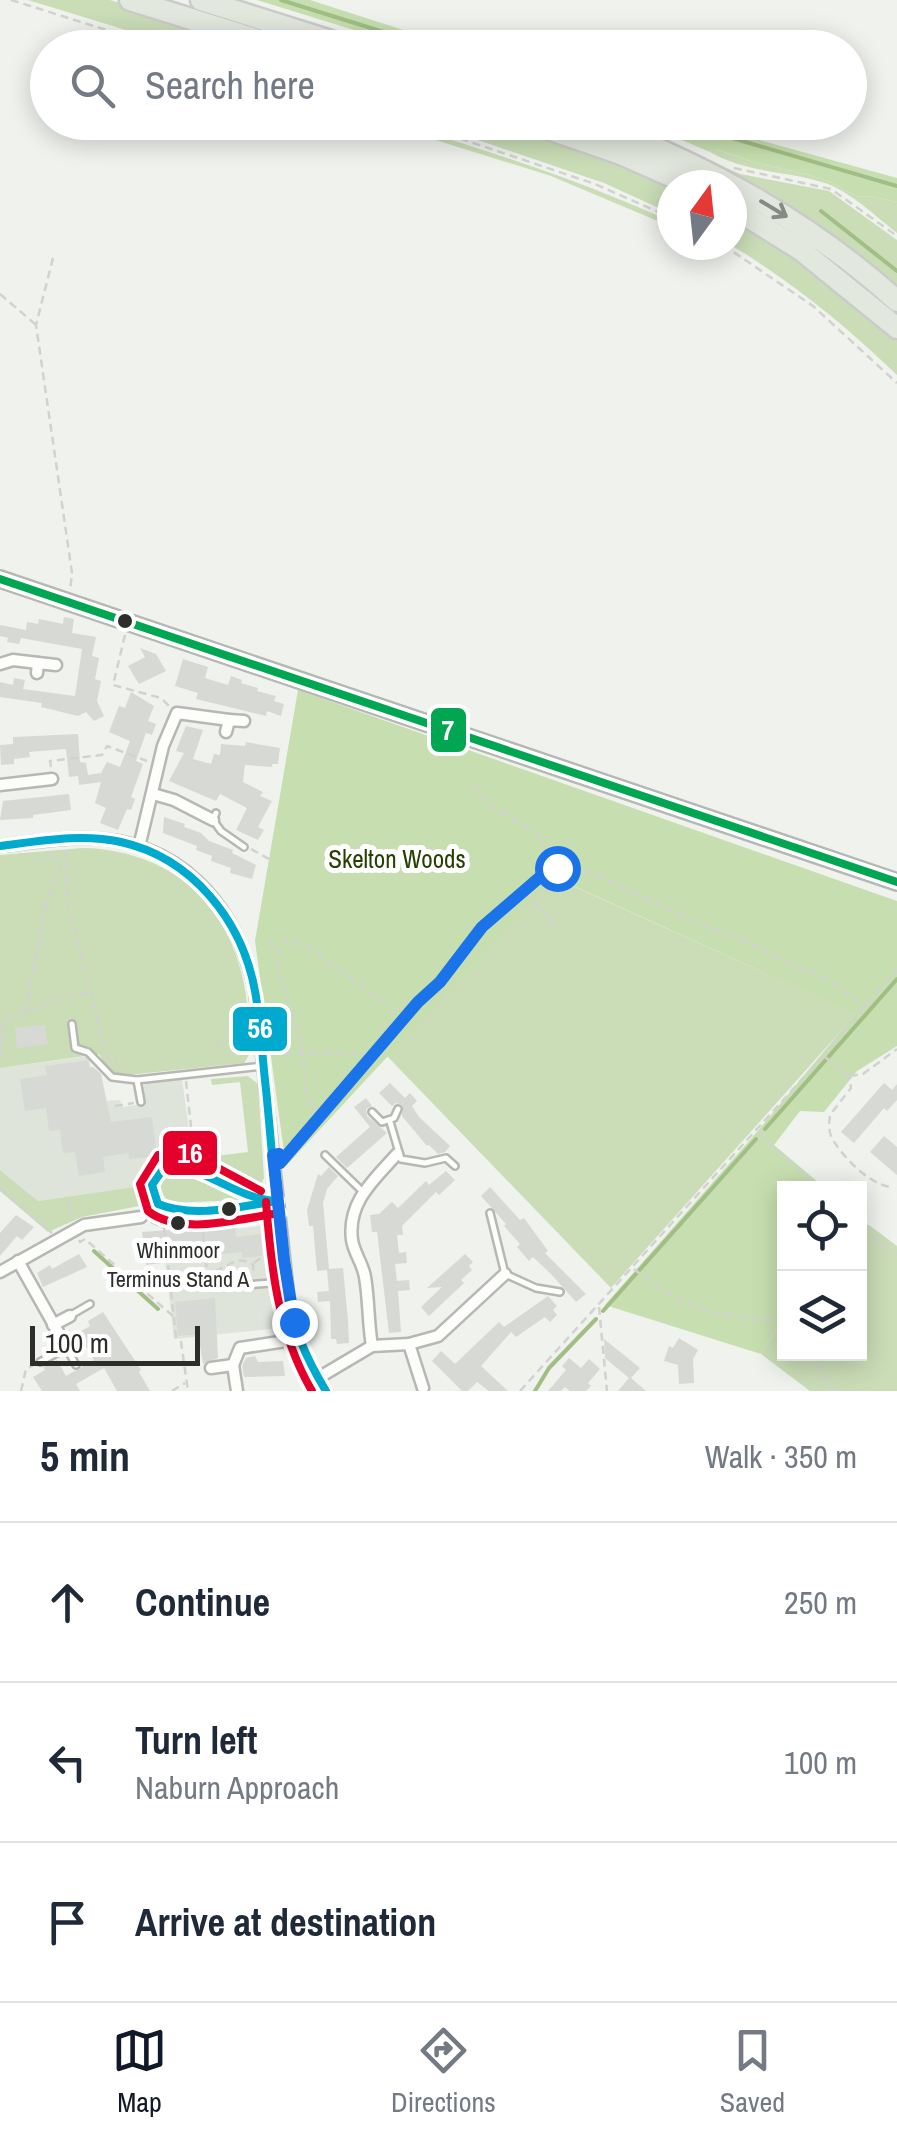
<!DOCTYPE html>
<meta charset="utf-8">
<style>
body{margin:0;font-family:"Archivo Narrow",sans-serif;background:#f2f2f3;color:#1f2937}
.controls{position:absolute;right:30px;bottom:30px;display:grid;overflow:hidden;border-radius:0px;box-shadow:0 5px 25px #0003}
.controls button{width:90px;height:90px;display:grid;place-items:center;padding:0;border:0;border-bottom:2px solid #e0e1e3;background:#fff;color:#1f2937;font:50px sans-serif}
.compass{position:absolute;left:657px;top:170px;width:90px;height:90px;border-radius:50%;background:#fff;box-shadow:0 5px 25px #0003;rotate:15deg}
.scale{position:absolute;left:30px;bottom:25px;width:170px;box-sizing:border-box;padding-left:10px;border:5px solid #2d2e2b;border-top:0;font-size:28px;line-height:35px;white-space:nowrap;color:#2d2e2b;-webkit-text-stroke:8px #fff;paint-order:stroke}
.stop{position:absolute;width:30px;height:30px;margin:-22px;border:8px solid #1a73e8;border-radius:50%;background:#fff}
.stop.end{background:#1a73e8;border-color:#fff;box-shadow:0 2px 10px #0008}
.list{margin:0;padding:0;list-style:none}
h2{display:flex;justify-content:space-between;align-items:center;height:130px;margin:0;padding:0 40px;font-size:42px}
h2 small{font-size:32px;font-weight:400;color:#747a83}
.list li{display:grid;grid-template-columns:65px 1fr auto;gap:30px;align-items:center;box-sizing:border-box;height:160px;padding:0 40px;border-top:2px solid #e0e1e3}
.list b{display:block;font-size:38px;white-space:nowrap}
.list p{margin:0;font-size:32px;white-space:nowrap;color:#747a83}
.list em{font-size:32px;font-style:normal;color:#747a83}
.icon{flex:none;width:55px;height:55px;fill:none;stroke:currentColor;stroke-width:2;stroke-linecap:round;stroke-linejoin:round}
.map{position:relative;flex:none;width:897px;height:1391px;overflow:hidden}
.search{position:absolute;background:#fff;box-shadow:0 5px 25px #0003;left:30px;right:30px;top:30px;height:110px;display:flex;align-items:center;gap:25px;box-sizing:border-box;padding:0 35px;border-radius:55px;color:#747a83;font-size:38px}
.sheet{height:610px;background:#fff}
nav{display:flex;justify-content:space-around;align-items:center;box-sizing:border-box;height:140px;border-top:2px solid #e0e1e3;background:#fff;font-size:28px;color:#747a83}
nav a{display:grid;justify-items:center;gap:5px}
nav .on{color:#111827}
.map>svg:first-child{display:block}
.built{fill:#dfe4da}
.green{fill:#caddb7}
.forest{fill:#c7dfb0}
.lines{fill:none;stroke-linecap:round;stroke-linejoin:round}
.stream{stroke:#a1be84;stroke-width:4}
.building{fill:#d7d9d5}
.lane-casing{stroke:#b6b8b4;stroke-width:10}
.street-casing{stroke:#b6b8b4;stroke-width:15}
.secondary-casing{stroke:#b6b8b4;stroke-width:20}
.highway-casing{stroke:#cbccca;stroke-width:25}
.path{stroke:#d2d2d0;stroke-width:2.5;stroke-dasharray:8 5;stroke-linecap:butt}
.lane{stroke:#fdfdfc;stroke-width:5}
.street{stroke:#fdfdfc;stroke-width:10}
.secondary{stroke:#f5f7f3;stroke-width:15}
.highway{stroke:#e2e8dd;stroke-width:20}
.bus-1-casing{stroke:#fff;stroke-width:15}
.bus-2-casing{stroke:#fff;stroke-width:15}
.bus-3-casing{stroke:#fff;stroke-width:15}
.bus-1{stroke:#00a651;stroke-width:8}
.bus-2{stroke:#00a9ce;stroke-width:8}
.bus-3{stroke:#e4002b;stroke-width:8}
.oneway{stroke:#888b84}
.route{stroke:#1a73e8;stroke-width:12}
.bus-dot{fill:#2d2e2b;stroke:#fff;stroke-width:4}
.labels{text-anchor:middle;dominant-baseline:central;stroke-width:10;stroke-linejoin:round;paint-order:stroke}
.bus-label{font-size:22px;fill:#2d2e2b;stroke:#fff}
.park-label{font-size:25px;fill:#263f02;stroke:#fff}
.line-badge{stroke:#fff;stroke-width:4}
.badge-label{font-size:28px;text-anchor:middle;font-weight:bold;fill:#fff}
</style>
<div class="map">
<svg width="897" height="1391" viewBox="0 0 897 1391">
<rect width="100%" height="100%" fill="#eff2ed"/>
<g class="built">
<path d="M 89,1056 L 91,1073 L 100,1072 L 105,1101 L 120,1100 L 122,1107 L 145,1104 L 143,1087 L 150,1080 L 182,1079 L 192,1152 L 169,1153 L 148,1171 L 141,1186 L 38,1201 L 0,1170 L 0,1068 Z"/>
<path d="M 235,1225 L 239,1229 L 266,1225 L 271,1228 L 280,1328 L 174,1339 L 165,1259 L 168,1231 Z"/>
</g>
<g class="green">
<path d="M 28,0 L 110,0 L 263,47 L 181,47 Z"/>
<path d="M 381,123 L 398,123 C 491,152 583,181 672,222 L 672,227 L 551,176 Z"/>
<path d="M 428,123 L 505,123 L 592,150 L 672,185 L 672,214 L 604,183 Z"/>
<path d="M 612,123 L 626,124 L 740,174 L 829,191 L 897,240 L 897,292 Z"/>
<path d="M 715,149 L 750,161 L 824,179 L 858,197 L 870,196 L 897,202 L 897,233 C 875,216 851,192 825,183 C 785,170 749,174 710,152 Z"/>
<path d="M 732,214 L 776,241 L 897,337 L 897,375 C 846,326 792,282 731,245 Z"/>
<path d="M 82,848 C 180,850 240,916 248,1011 C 249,1028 256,1049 244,1063 L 118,1076 L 107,1069 L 99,1054 L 0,1068 L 0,855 Z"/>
<path d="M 553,877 L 856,1014 L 611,1288 L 387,1056 Z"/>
<path d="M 248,1076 L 258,1084 L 264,1178 L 260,1186 L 254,1188 L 199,1158 L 248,1152 L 240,1082 L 212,1085 L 211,1079 Z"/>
<path d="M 0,1170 L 38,1201 L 141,1186 L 142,1198 L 139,1206 L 82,1217 L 48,1232 L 0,1191 Z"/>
<path d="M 174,1170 L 185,1172 L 239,1200 L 171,1203 C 156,1193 158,1177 174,1170 Z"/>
<path d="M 860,1225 L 869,1225 L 897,1246 L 897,1391 L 810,1391 L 761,1354 L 784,1315 L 784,1354 L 860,1354 Z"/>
</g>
<g class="forest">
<path d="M 257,0 L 310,0 L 456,47 L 409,47 Z"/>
<path d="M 642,123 L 698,123 L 897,178 L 897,202 L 870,196 L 858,197 L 824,179 L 750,161 L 716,149 L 710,152 Z"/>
<path d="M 298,690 L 897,901 L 897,1046 L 857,1071 L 824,1112 L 800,1111 L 774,1145 L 825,1188 L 784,1188 L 784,1315 L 761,1354 L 605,1305 L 756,1133 L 855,1014 L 554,877 L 286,1166 L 255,941 Z"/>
</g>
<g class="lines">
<g class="stream">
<path d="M 281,0 L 435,48"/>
<path d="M 677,122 L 897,186"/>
<path d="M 821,211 L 897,271"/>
<path d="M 765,1129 L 897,979"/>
<path d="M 94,1251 L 158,1309"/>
<path d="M 603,1311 L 756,1139"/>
<path d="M 535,1391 L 549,1368 L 596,1319"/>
</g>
</g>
<g class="building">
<path d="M 64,617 L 74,619 L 72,633 L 96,637 L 92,656 L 99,658 L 95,679 L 101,681 L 97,701 L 104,716 L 94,721 L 86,712 L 78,716 L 41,707 L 42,703 L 0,697 L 0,682 L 13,685 L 14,678 L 25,680 L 23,689 L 75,696 L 82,649 L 21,638 L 19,644 L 7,642 L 8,638 L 0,636 L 0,625 L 26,630 L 27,622 L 38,624 L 39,619 L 63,624 Z"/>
<path d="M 140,648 L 156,654 L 166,671 L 139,684 L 128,666 L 145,657 Z"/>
<path d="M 183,659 L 208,667 L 205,678 L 228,685 L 231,676 L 242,680 L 241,683 L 258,688 L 257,691 L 276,696 L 274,701 L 284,704 L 281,716 L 267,711 L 266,716 L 196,699 L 198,693 L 175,686 Z"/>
<path d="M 131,692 L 154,706 L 148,721 L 156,724 L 152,735 L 146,733 L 136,761 L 143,764 L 131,797 L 135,799 L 131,810 L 127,809 L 118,830 L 100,823 L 106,808 L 95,803 L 101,782 L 79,785 L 78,776 L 69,777 L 66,749 L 29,752 L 30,757 L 14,759 L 14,764 L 1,765 L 0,745 L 13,744 L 13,737 L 78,734 L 80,762 L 86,763 L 88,775 L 101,773 L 107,762 L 120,767 L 130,741 L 109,732 L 119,706 L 125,708 Z"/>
<path d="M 186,726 L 203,730 L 193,759 L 211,764 L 214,754 L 220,755 L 221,744 L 245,746 L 246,742 L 280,748 L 278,764 L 272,764 L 272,767 L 245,765 L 243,782 L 263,792 L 260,796 L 272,801 L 258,827 L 264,830 L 258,840 L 236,830 L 247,808 L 220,794 L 216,801 L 169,781 L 184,753 L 176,751 Z"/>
<path d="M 69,794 L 71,810 L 33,815 L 33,818 L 0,820 L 3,801 Z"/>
<path d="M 164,817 L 185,824 L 184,827 L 201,833 L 209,841 L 233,850 L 232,853 L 256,865 L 252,879 L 230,873 L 231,868 L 211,861 L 212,856 L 196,850 L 197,846 L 163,833 Z"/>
<path d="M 45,1025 L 48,1044 L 17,1048 L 15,1028 Z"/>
<path d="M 88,1060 L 89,1067 L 93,1067 L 101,1074 L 111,1122 L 152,1117 L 157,1156 L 129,1159 L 128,1153 L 103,1157 L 105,1172 L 79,1176 L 75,1152 L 63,1153 L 60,1130 L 49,1131 L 46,1108 L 25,1111 L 20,1079 L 47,1075 L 45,1066 Z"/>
<path d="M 390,1083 L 405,1098 L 410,1093 L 417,1101 L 412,1106 L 419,1117 L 450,1146 L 445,1152 L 438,1154 L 429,1145 L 427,1146 L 402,1116 L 402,1105 L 396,1103 L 392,1106 L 379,1093 Z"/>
<path d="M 884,1083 L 892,1090 L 897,1084 L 897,1100 L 887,1111 L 884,1108 L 854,1143 L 841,1132 Z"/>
<path d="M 366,1098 L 372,1106 L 366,1109 L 367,1116 L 387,1133 L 347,1168 L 336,1157 L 370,1127 L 354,1107 Z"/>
<path d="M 884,1136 L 897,1147 L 897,1175 L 870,1152 Z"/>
<path d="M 329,1167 L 338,1176 L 327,1189 L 323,1203 L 329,1269 L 343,1268 L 348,1320 L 349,1343 L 337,1344 L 336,1339 L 331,1339 L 330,1301 L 318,1302 L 317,1292 L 329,1291 L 327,1270 L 317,1271 L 313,1226 L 309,1226 L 307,1210 L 318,1174 L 321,1176 Z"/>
<path d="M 446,1171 L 455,1180 L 439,1195 L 436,1192 L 402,1226 L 403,1235 L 397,1235 L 399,1253 L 406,1252 L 407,1263 L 395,1264 L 397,1281 L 409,1280 L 410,1290 L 398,1291 L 401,1332 L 389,1333 L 377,1232 L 372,1232 L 370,1215 L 379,1214 L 392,1202 L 398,1208 L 426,1181 L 429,1185 Z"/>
<path d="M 490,1187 L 520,1220 L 524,1218 L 548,1251 L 545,1253 L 586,1294 L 576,1302 L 551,1274 L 533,1257 L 529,1261 L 517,1247 L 520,1244 L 504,1226 L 506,1224 L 481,1196 Z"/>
<path d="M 16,1215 L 34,1227 L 22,1240 L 17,1236 L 0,1256 L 0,1233 Z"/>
<path d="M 235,1225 L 236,1237 L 261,1234 L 262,1256 L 242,1258 L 242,1252 L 161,1260 L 162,1263 L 146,1265 L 142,1232 Z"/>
<path d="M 79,1254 L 87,1267 L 43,1287 L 37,1273 L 50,1265 L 52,1269 Z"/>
<path d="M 465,1254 L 473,1262 L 469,1266 L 472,1270 L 461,1280 L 464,1283 L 429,1316 L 421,1307 L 442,1287 L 427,1288 Z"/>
<path d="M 548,1296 L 557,1306 L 553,1310 L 557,1315 L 550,1322 L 545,1317 L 516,1337 L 511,1332 L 481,1366 L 508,1391 L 489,1391 L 477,1382 L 468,1391 L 462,1391 L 432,1361 L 441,1351 L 455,1364 L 499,1322 L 504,1327 Z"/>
<path d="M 215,1298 L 218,1358 L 203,1364 L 198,1334 L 178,1336 L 175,1302 Z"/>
<path d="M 103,1312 L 141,1370 L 139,1372 L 150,1391 L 117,1391 L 104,1368 L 76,1384 L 80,1391 L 42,1391 L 33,1377 L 45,1370 L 43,1367 L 57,1360 L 66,1376 L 94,1360 L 78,1333 L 90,1326 L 88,1321 Z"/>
<path d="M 679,1338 L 698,1350 L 693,1359 L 694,1383 L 679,1384 L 678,1365 L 664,1361 L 669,1346 L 673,1348 Z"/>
<path d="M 604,1339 L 640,1368 L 631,1378 L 646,1391 L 618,1391 L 629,1378 L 605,1358 Z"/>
<path d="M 255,1356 L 258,1362 L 283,1361 L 285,1376 L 244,1377 L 242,1366 L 246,1358 Z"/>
<path d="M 569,1358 L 581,1368 L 589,1359 L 600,1369 L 588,1383 L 591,1386 L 586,1391 L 570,1391 L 565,1387 L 561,1391 L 548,1391 L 566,1370 L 562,1366 Z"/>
</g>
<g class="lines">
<defs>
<g id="lane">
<path d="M 216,813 L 213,820 L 221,831 L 244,847"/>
<path d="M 72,1024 L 75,1048 L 88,1052 L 112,1077 L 137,1080"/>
<path d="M 141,1102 L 137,1080 L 262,1066"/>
<path d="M 372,1112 L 382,1122 L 394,1118 L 398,1109"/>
<path d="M 390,1122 L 401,1159 L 425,1163 L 446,1158 L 455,1166"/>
<path d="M 325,1155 L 363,1192"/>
<path d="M 258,1203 L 183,1164 L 166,1165 L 152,1185 L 158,1204 C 180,1219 248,1204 276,1201"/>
<path d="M 490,1213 L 505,1274 L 536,1288 L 560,1292"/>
<path d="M 217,1287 L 286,1282"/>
<path d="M 71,1315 L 90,1304"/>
<path d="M 58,1333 L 76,1365"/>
<path d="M 40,1362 L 66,1348"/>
</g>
<g id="street">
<path d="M 0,664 L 13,660 L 38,663"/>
<path d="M 37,673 L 38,663 L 56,665"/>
<path d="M 226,732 L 229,720 L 244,721"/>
<path d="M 0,785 L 52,779"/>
<path d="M 153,794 L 174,800 L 213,820"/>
<path d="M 0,846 C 28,843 57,838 85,838 C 179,839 236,904 255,990 L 289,1303 L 305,1355 L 326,1391"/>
<path d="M 139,847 L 163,746 L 177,713 L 229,720"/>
<path d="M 18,1261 L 58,1332"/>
<path d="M 0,1272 L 84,1225 L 141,1217"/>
<path d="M 53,1325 L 70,1316"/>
<path d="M 409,1344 L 423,1388"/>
<path d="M 372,1346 C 368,1323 369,1300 365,1277 C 363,1264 354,1253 352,1240 C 347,1202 374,1180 397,1154"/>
<path d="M 233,1365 L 240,1348 L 299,1339"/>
<path d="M 211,1368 L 233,1365 L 237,1391"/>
<path d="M 318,1378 L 372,1346 L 409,1344 L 438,1336 L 505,1274"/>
</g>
<path id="secondary" d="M 0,579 L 897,882"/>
<g id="highway">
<path d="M 130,0 L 284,48"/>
<path d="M 201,0 L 353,48"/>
<path d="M 528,122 L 621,154 L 691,185"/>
<path d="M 592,122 C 704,164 808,220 897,301"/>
<path d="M 732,207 L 801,250 L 897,328"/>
</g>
</defs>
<use href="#lane" class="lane-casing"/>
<use href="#street" class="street-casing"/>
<use href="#secondary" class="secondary-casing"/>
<use href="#highway" class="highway-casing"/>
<g class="path">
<path d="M 11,0 L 164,48"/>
<path d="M 363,37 L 397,48"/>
<path d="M 411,122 L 595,184 L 672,218"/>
<path d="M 734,168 L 831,189 L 897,236"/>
<path d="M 723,245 L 813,306 L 897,383"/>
<path d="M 53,258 L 36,325 L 72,573 L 70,591"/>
<path d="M 0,294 L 35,324"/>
<path d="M 125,635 L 113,685 L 161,698 L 169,706"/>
<path d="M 51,767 L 50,761 L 102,755 L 107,746 L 147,761"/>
<path d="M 473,785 L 495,809 L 536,831 L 557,868"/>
<path d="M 251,849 L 269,859"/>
<path d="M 65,850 L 68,905 L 108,1059 L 116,1059 L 118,1068"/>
<path d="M 47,853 L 59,864"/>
<path d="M 524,889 L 555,925"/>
<path d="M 267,942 L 278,948"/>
<path d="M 26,1012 L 43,914 L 61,863"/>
<path d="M 217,1042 L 253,1053"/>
<path d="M 271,1054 L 385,1053"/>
<path d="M 0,1057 L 3,1021 L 65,997 L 90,992"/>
<path d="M 825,1057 L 849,1076 L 851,1088 L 830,1115 C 829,1123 828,1132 833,1140 C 844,1158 868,1183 890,1187"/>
<path d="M 850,1076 L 863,1074 L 897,1049"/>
<path d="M 186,1081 L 195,1163"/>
<path d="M 115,1106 L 134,1103"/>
<path d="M 317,1118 L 306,1090 L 302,1043 L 279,975 L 277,952 L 286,940 L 308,947 L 406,1018"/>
<path d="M 758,1132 L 819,1188"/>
<path d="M 284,1158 L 418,1002 L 440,982 L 482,927 L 547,871 L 569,865 L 610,881 L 697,923 L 746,941 L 795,967 L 821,975 L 866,1007"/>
<path d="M 0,1189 L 52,1233"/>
<path d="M 68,1200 L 72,1218"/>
<path d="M 202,1220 L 207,1272"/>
<path d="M 151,1222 L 164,1228 L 176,1337 L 181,1342 L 188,1391"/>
<path d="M 860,1225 L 866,1233"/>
<path d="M 860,1234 L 867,1234 L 897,1255"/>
<path d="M 79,1240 L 80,1242 L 85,1239 L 174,1317"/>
<path d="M 254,1263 L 259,1259 L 274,1259"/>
<path d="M 634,1269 C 694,1318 713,1311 784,1324"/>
<path d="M 215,1271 C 230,1266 238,1254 253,1265 L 254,1276"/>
<path d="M 599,1307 L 607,1391"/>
<path d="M 809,1354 L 834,1391"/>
<path d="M 21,1391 L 26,1369 L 34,1365"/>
<path d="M 172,1391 L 185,1383"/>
<path d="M 520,1391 L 823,1056 L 897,969"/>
</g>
<use href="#lane" class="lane"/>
<use href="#street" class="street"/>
<use href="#secondary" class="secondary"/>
<use href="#highway" class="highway"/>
<defs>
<path id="bus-1" d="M 0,579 L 897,882"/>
<g id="bus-2">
<path d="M 0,846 C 40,841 81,833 121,842 C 192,858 242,920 255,991 C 261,1023 262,1057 266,1089 C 273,1159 277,1231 289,1300 C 294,1333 309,1363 326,1391"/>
<path d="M 166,1165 C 207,1167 237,1200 278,1201 C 240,1206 195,1219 158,1204 L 152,1185 Z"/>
</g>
<g id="bus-3">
<path d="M 261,1191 L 188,1152 L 158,1155 L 140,1184 L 148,1211 C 181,1237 241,1218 280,1213"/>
<path d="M 266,1202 C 271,1268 278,1333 312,1391"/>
</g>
</defs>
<use href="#bus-1" class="bus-1-casing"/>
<use href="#bus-2" class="bus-2-casing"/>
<use href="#bus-3" class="bus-3-casing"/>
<use href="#bus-1" class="bus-1"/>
<use href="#bus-2" class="bus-2"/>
<use href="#bus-3" class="bus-3"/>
</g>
<defs><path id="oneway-shaft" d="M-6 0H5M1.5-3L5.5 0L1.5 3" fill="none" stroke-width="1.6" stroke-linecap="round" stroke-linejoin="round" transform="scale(2.5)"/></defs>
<use class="oneway" href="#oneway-shaft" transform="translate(774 209) rotate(31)"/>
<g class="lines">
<path class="route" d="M 294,1322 L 284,1259 L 273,1155 L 279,1154 L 280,1163 L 418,1002 L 440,982 L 482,927 L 547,871 L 557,868"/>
</g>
<g class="bus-dot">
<circle cx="125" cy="621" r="9"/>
<circle cx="229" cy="1209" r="9"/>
<circle cx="178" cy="1223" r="9"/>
</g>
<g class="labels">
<g class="bus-label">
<text x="178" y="1250">Whinmoor<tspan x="178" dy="29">Terminus Stand A</tspan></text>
</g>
<g class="park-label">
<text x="397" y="859">Skelton Woods</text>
</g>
</g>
<g class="line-badge">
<rect x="429" y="706" width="39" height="48" rx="10" fill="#00a651"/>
<rect x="231" y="1005" width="58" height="48" rx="10" fill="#00a9ce"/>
<rect x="161" y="1129" width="58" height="48" rx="10" fill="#e4002b"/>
</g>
<g class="badge-label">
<text x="448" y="740">7</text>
<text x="260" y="1038">56</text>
<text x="190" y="1163">16</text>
</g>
</svg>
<div class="controls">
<button><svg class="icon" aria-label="locate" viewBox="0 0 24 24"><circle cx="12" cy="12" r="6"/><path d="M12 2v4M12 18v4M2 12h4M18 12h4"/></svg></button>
<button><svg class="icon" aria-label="layers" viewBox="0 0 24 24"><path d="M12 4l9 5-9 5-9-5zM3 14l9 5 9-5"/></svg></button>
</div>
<svg class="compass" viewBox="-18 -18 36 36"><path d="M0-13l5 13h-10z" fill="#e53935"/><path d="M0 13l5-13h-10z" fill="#747a83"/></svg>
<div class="scale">100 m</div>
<div class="stop" style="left:557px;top:868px"></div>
<div class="stop end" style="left:294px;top:1322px"></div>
<div class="search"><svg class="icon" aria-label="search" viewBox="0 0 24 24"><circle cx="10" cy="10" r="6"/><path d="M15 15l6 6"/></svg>Search here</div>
</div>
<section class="sheet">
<h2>5 min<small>Walk · 350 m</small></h2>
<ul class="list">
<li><svg class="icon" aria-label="ahead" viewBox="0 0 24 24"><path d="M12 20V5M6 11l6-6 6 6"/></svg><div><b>Continue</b></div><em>250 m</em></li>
<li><svg class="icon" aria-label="left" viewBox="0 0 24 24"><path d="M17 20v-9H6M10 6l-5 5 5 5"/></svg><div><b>Turn left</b><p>Naburn Approach</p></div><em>100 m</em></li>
<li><svg class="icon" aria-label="arrive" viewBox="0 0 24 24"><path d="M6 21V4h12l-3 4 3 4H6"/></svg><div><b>Arrive at destination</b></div></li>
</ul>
</section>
<nav>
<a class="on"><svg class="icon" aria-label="map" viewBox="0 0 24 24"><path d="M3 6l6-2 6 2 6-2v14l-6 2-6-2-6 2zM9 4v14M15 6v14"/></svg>Map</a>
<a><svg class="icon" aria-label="directions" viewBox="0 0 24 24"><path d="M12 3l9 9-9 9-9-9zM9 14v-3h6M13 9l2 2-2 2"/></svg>Directions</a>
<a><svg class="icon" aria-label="saved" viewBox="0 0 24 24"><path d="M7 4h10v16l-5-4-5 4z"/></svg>Saved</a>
</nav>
